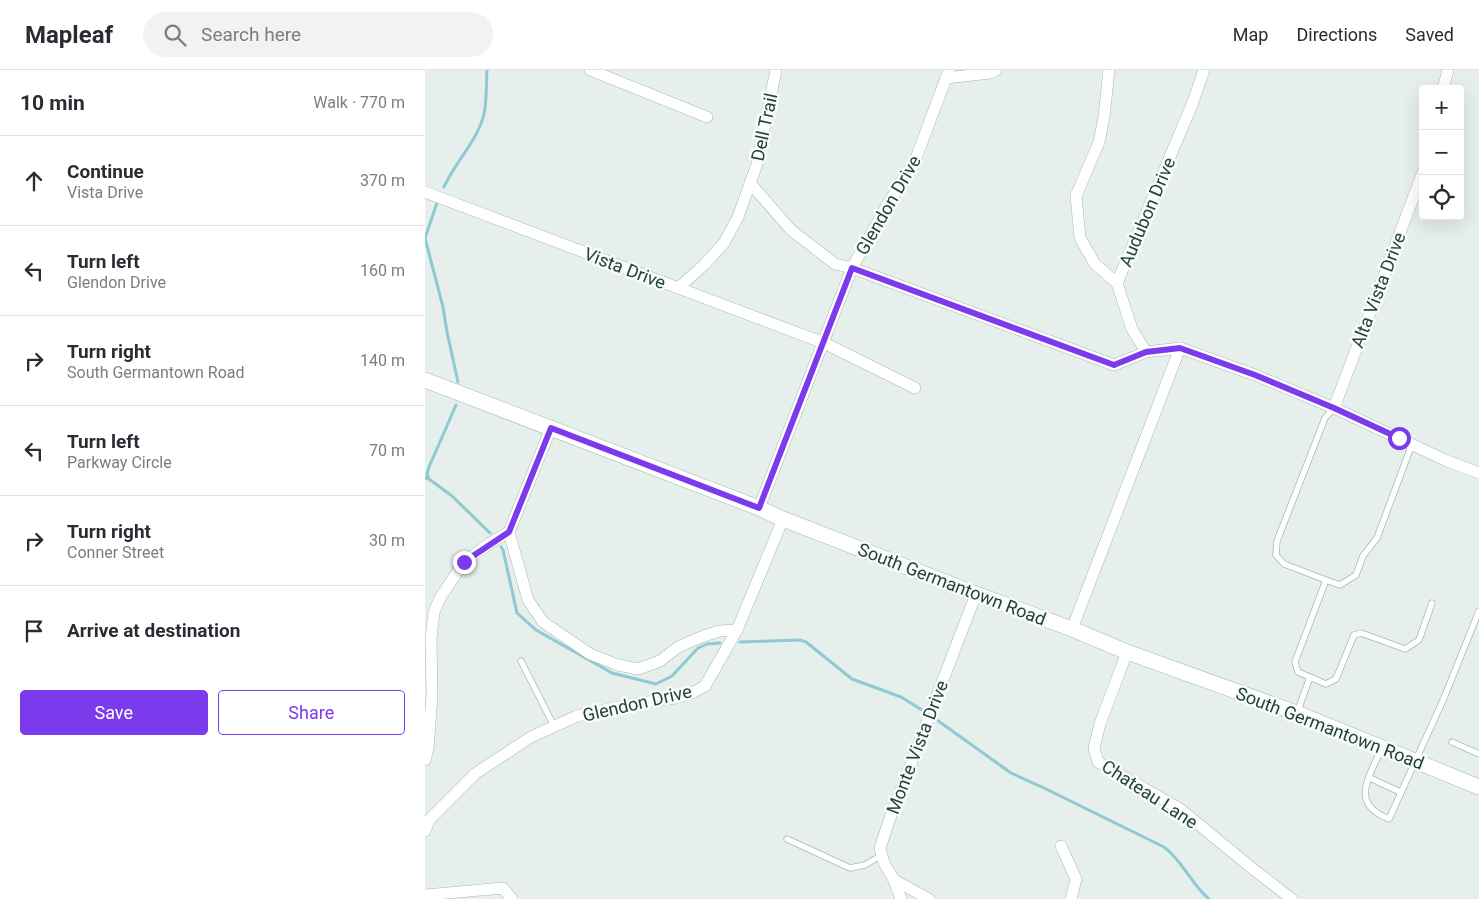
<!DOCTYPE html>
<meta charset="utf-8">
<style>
body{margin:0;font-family:Roboto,sans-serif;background:#f2f2f3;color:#2b2b33}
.controls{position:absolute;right:15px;top:15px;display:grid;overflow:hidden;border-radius:5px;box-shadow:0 5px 20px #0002}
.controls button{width:45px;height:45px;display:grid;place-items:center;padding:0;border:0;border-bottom:1px solid #e1e1e2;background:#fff;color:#2b2b33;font:25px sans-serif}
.stop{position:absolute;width:15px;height:15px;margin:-11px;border:4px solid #7c3aed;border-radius:50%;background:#fff}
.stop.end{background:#7c3aed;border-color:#fff;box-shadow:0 1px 5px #0008}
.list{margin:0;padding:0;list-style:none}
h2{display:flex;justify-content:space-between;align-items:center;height:65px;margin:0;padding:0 20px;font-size:21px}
h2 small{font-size:16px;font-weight:400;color:#7c7c81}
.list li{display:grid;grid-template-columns:32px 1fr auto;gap:15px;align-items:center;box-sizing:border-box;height:90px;padding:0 20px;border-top:1px solid #e1e1e2}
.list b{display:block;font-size:19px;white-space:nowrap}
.list p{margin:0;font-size:16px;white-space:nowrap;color:#7c7c81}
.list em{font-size:16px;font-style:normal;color:#7c7c81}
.actions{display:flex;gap:10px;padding:15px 20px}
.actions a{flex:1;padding:11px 0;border:1px solid #7c3aed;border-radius:5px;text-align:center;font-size:18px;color:#7c3aed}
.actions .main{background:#7c3aed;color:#fff}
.icon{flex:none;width:28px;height:28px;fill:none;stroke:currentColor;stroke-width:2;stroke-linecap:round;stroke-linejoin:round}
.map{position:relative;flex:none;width:1054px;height:829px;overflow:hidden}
header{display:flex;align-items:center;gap:30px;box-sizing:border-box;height:70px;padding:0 25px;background:#fff;border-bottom:1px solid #e1e1e2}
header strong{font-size:24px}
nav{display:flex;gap:28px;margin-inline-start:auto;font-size:18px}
.search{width:350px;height:45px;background:#f2f2f3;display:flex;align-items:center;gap:12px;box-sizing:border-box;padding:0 18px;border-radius:28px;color:#7c7c81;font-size:19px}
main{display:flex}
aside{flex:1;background:#fff}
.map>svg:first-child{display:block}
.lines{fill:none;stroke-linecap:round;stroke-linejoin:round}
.stream{stroke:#8ec9d4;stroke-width:3}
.lane-casing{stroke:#a8b8b2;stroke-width:7}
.street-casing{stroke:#a8b8b2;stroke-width:12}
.secondary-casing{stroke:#a4bbb3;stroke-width:16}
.lane{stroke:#fff;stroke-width:5.5}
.street{stroke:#fff;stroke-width:11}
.secondary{stroke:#fff;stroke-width:15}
.route{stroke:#7c3aed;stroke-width:6}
.labels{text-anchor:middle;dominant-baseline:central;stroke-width:5;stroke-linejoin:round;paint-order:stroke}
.street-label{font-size:18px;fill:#24423a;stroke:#f7fbf9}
</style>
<header>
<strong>Mapleaf</strong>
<div class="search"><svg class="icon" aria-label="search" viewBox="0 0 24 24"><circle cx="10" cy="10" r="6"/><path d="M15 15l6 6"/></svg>Search here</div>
<nav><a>Map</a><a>Directions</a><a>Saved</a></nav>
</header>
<main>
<aside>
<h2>10 min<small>Walk · 770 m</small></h2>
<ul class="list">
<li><svg class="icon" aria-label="ahead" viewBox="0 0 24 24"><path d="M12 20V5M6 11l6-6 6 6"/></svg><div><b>Continue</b><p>Vista Drive</p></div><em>370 m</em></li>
<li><svg class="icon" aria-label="left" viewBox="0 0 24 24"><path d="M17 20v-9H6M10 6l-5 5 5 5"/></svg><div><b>Turn left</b><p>Glendon Drive</p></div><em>160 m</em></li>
<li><svg class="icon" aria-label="right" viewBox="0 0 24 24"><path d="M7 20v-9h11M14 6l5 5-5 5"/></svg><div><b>Turn right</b><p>South Germantown Road</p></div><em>140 m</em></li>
<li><svg class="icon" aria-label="left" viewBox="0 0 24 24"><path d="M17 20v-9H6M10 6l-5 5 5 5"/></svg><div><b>Turn left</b><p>Parkway Circle</p></div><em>70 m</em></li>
<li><svg class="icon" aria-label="right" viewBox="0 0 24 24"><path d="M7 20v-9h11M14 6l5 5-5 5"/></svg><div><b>Turn right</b><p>Conner Street</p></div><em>30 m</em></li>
<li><svg class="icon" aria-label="arrive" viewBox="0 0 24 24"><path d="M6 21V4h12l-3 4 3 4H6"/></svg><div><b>Arrive at destination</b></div></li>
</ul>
<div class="actions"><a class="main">Save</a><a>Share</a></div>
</aside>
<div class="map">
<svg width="1054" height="829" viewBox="0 0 1054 829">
<rect width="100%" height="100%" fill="#e6efeb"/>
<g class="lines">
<g class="stream">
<path d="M 19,117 C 30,92 53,70 59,44 C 62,30 61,14 62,0"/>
<path d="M 0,168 L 18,237 L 22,262 L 33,312"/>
<path d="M 0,168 L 12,133"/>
<path d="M 0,408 L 4,409 L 27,426 L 65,463"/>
<path d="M 4,409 L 2,404 L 4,397 L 31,335"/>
<path d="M 76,477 L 78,480 L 92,543 L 111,560 L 187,603 L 231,614 L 247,606 L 273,578 L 282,574 L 295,573"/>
<path d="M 315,572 L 375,570 L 381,572 L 427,609 L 476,627 L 497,640"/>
<path d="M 512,650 L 586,703 L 619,718 L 739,777 C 758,791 766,814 784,829"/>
</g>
<defs>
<g id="lane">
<path d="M 909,338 L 900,348 L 852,471 L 851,485 L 859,494 L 901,510 L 870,592 L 873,602 L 901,614 L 911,609 L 929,565 L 936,563 L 980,579 L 994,570 L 1007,533"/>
<path d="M 901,510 L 915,515 L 931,505 L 938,486 L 952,468 L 987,374"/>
<path d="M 96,591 L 129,656"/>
<path d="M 872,643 L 885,607"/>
<path d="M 1027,672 L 1054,684"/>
<path d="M 956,679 C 944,709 924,733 964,749 L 1019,628 L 1054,541"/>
<path d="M 945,708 L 975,722"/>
<path d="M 362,769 L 425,798 L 440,795 L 457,785"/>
</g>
<g id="street">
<path d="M 165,0 L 282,47"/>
<path d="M 684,0 L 679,47 L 674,72 L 651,126 L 655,168 L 670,194 L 692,213"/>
<path d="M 521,8 L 565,3 L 571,0"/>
<path d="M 1018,19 L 1023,0"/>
<path d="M 325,113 L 366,160 L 410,194 L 427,198 L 689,295 L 721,282 L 755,278 L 830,305 L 909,338 L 1020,390 L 1054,403"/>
<path d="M 0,122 L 399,273 L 490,318"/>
<path d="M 253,218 L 279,195 L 299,173 L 313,147 L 332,94 L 351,0"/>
<path d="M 721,282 L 707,259 L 692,213 L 768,32 L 779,0"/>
<path d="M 909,338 L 998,102"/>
<path d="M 126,358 L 84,462 L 103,530 L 118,552 L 165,584 L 193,595 L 213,599 L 235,591 L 253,577 L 276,567 L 294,561 L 312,560"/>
<path d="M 334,438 L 427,198 L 461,137 L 490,91 L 524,0"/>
<path d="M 647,559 L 755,278"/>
<path d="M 702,582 L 675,654 L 669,678 L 673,692 L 755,739 L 828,799 L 867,829"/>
<path d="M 0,690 L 3,679 L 7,625 L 6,568 L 9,542 L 15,528 L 39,492 L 65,473 L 84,462"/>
<path d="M 0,761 L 4,750 L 51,703 L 106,667 L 152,646 L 203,635 L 250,628 L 267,623 L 280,616 L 312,560 L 358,449"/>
<path d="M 636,776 L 651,809 L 646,829"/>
<path d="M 469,810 L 504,829"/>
<path d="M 0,825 L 78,818 L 87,829"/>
<path d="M 476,829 L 469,810 L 459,793 L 455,778 L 464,751 L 551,524"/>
</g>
<path id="secondary" d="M 0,310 L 334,438 L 358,449 L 551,524 L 647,559 L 702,582 L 869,642 L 1054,717"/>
</defs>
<use href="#lane" class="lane-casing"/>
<use href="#street" class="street-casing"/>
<use href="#secondary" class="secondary-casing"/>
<use href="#lane" class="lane"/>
<use href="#street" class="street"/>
<use href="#secondary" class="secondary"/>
</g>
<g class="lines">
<path class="route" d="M 39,492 L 84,462 L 126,358 L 334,438 L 427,198 L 689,295 L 721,282 L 755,278 L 830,305 L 909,338 L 974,368"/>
</g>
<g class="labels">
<g class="street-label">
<text transform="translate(339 57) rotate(-78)">Dell Trail</text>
<text transform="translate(463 135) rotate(-60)">Glendon Drive</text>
<text transform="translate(722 142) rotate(-67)">Audubon Drive</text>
<text transform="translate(200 198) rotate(21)">Vista Drive</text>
<text transform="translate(953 220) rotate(-69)">Alta Vista Drive</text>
<text transform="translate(527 514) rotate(21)">South Germantown Road</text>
<text transform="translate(212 633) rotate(-13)">Glendon Drive</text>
<text transform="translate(905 658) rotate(21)">South Germantown Road</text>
<text transform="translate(492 677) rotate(-69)">Monte Vista Drive</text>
<text transform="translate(725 724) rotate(33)">Chateau Lane</text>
</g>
</g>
</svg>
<div class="controls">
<button>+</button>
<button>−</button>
<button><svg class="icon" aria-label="locate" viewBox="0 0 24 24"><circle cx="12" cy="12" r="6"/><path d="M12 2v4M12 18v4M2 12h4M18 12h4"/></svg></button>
</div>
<div class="stop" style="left:974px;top:368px"></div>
<div class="stop end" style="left:39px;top:492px"></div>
</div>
</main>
